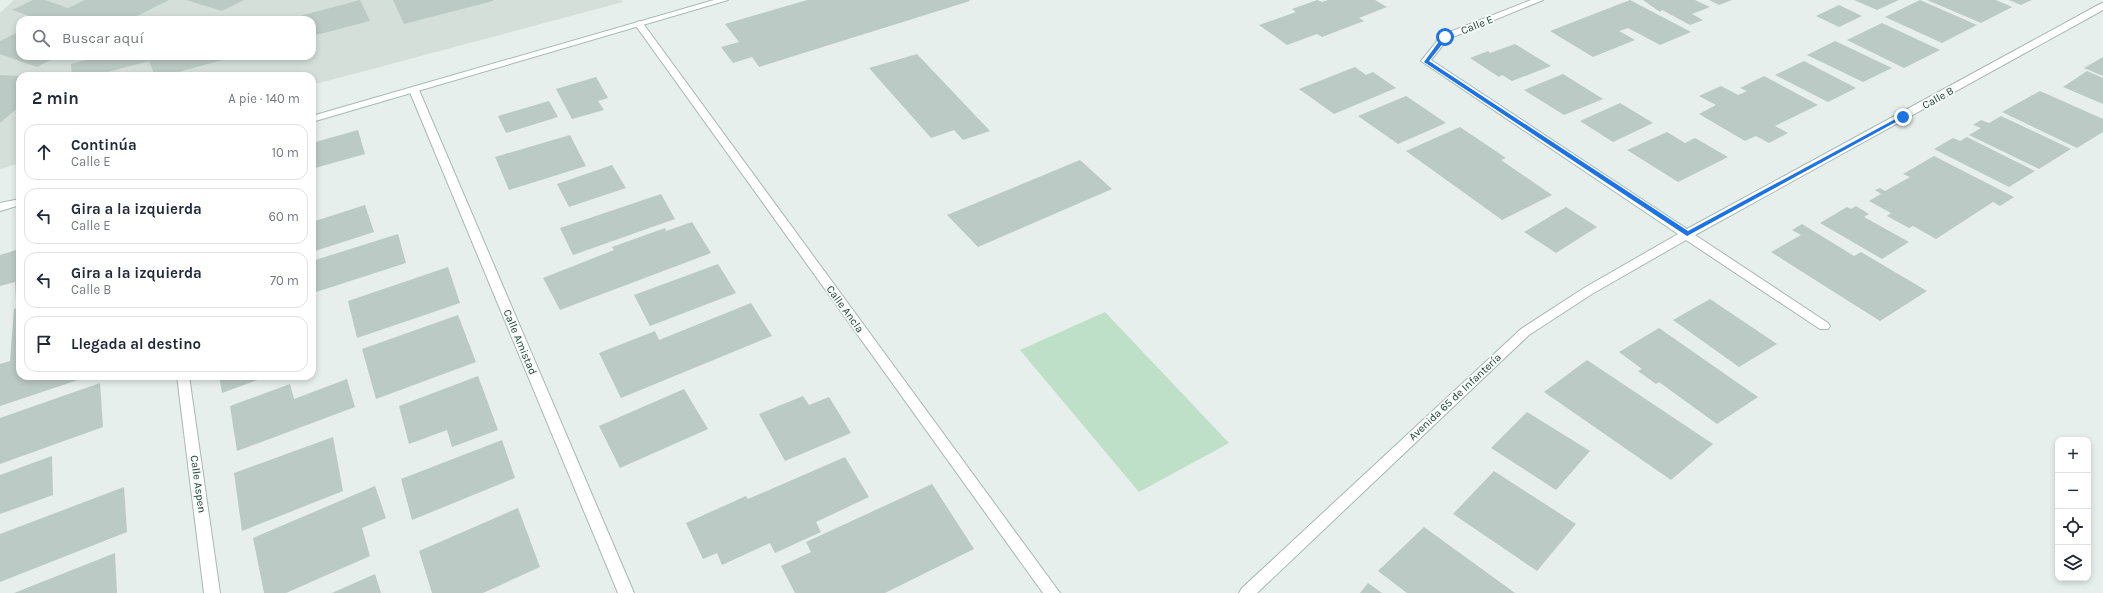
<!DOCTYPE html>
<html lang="es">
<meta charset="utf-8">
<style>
body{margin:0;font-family:Karla,sans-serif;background:#f6f6f7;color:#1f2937}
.controls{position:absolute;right:12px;bottom:12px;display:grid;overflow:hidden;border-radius:8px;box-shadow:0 2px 6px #0003}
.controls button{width:36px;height:36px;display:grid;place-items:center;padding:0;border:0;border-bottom:1px solid #e0e1e3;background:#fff;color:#1f2937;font:20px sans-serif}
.stop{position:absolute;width:12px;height:12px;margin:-9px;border:3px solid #1a73e8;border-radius:50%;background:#fff}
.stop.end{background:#1a73e8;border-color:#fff;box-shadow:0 1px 4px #0008}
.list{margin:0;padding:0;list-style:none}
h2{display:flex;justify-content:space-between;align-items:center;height:52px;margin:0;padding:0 16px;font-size:17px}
h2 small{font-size:13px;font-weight:400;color:#747a83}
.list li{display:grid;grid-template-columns:26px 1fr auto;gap:12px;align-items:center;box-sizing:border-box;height:56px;margin:0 8px 8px;padding:0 8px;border:1px solid #e0e1e3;border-radius:12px}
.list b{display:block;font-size:15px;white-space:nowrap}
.list p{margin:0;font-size:13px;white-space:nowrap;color:#747a83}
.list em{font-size:13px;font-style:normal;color:#747a83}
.icon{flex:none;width:22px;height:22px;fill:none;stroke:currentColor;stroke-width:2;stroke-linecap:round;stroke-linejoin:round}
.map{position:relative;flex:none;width:2103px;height:593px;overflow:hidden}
.search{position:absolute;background:#fff;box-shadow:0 2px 6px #0003;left:16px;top:16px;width:300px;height:44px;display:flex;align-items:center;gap:10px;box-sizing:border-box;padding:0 14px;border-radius:12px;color:#747a83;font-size:15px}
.panel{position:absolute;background:#fff;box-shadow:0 2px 6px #0003;left:16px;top:72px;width:300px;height:308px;border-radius:12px}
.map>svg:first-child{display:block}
.built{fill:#d4dfda;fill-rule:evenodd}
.green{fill:#bfe0c8}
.building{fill:#bbcac4}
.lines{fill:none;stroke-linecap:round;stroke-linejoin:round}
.street-casing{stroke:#a8b8b2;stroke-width:2}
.secondary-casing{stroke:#a4bbb3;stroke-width:2}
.street{fill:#fff;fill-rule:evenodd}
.secondary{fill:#fff;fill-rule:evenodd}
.route{fill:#1a73e8}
.labels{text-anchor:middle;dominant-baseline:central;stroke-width:3.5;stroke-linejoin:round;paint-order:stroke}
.street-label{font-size:11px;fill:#24423a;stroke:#f7fbf9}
</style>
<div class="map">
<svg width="2103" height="593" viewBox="0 0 2103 593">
<rect width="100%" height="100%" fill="#e6efeb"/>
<path class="built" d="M 14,0 L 621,0 L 623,2 L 312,85 L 312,76 L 20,76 L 20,163 L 0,169 L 0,13 ZM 20,20 L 312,20 L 312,56 L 20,56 Z"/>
<path class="green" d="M 1105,312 L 1229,443 L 1139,492 L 1020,350 Z"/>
<g class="building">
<path d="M 33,0 L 45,0 L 68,8 L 85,0 L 169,0 L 129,20 L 41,20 L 12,10 Z"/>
<path d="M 186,0 L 244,0 L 222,11 Z"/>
<path d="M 360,0 L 370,21 L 312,36 L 312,20 L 285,20 Z"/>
<path d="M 393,0 L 493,0 L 493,1 L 404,24 Z"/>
<path d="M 807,0 L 969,0 L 970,1 L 759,67 L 752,57 L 733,63 L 721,47 L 739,42 L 725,24 Z"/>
<path d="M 1317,0 L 1322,2 L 1328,0 L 1375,0 L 1387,7 L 1359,18 L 1364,21 L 1322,37 L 1317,34 L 1287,45 L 1259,25 L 1296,12 L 1292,9 Z"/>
<path d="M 1630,0 L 1691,32 L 1660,45 L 1628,28 L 1619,31 L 1635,40 L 1593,57 L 1550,31 Z"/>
<path d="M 1643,0 L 1695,0 L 1710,7 L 1692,14 L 1703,20 L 1690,25 L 1662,10 L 1660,12 Z"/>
<path d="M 1709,0 L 1732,0 L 1719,5 Z"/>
<path d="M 1854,0 L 1899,0 L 1877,10 Z"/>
<path d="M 1920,0 L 1977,25 L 1942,43 L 1885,17 Z"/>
<path d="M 1927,0 L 1996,0 L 2012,7 L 1981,23 Z"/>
<path d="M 2009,0 L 2032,0 L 2021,5 Z"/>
<path d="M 1839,5 L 1862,16 L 1839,27 L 1816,16 Z"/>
<path d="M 1882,23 L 1940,50 L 1904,68 L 1847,40 Z"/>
<path d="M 20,31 L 20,56 L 58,56 L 37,67 L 0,54 L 0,41 Z"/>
<path d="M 1835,41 L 1892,68 L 1863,82 L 1807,55 Z"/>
<path d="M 1515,44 L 1551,66 L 1512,81 L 1502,75 L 1499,77 L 1470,58 L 1488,51 L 1490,53 Z"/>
<path d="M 917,54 L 990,131 L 963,140 L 954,130 L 931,138 L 869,68 Z"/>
<path d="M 101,56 L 148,56 L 149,61 L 93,76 L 72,76 L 71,64 Z"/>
<path d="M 151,56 L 237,56 L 164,76 L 155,76 L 149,61 Z"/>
<path d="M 2103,57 L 2103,76 L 2084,68 Z"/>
<path d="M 1804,61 L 1856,88 L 1828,102 L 1775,75 Z"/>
<path d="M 1355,67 L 1366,75 L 1373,72 L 1396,88 L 1334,114 L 1299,89 Z"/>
<path d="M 2087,71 L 2103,78 L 2103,104 L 2063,87 Z"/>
<path d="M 1563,74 L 1603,99 L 1564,115 L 1524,90 Z"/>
<path d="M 0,75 L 20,76 L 20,106 L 0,123 Z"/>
<path d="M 1764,76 L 1818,105 L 1775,126 L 1788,133 L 1769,143 L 1756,136 L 1745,141 L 1699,114 L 1716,105 L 1699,96 L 1721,86 L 1738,95 L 1747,91 L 1740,88 Z"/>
<path d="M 596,77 L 608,98 L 598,101 L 604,110 L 572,119 L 556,89 Z"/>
<path d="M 2040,91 L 2103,119 L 2103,132 L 2077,148 L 2002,112 Z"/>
<path d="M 1406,96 L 1446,123 L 1398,144 L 1358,116 Z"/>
<path d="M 549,101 L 558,117 L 506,133 L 498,116 Z"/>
<path d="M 1620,103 L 1653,123 L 1613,142 L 1580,121 Z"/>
<path d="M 2001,116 L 2071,149 L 2039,169 L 1969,135 L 1981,128 L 1973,125 L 1981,120 L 1989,123 Z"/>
<path d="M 1460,127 L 1506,158 L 1501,160 L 1552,195 L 1502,220 L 1406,151 Z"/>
<path d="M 358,130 L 365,154 L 315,168 L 312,154 L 312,143 Z"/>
<path d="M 1667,132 L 1685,143 L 1695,138 L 1728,157 L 1678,182 L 1627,150 Z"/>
<path d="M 570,135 L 586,166 L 509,190 L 495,157 Z"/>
<path d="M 1967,137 L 2035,171 L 2009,187 L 1934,149 L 1953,138 L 1960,141 Z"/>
<path d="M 1934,156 L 2014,197 L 2000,206 L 1993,202 L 1936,239 L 1913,226 L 1909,228 L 1887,216 L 1891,213 L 1869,201 L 1881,194 L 1875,190 L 1880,188 L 1885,191 L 1910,177 L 1903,174 Z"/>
<path d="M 1080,160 L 1112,189 L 978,247 L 947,215 Z"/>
<path d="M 612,165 L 626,188 L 569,207 L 557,184 Z"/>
<path d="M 661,194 L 675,219 L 573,255 L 560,228 Z"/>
<path d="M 365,205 L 374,232 L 312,252 L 312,222 Z"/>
<path d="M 1856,206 L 1869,214 L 1864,217 L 1909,242 L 1882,259 L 1820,223 L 1847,207 L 1851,209 Z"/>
<path d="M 1566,207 L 1597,227 L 1556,253 L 1524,232 Z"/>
<path d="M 692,222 L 711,253 L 560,310 L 543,278 L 614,250 L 612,247 L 665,228 L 666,231 Z"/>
<path d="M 1802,224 L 1854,256 L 1861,252 L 1927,291 L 1880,321 L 1771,252 L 1801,235 L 1792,230 Z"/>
<path d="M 398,234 L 406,263 L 313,293 L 312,261 Z"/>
<path d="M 16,250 L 16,268 L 20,266 L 20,298 L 16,299 L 15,282 L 0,286 L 0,255 Z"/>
<path d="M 718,264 L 736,293 L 650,326 L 634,295 Z"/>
<path d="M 448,267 L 460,303 L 357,338 L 348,301 Z"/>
<path d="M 1710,299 L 1777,344 L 1739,367 L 1673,320 Z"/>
<path d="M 751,303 L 772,336 L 621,398 L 599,353 L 655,331 L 659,340 Z"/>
<path d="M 20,307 L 20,376 L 90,376 L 0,406 L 0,364 L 10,361 L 14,309 Z"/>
<path d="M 458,315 L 476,362 L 376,399 L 362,349 Z"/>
<path d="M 1659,328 L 1758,397 L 1717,424 L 1659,382 L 1656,384 L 1638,371 L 1642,369 L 1619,352 Z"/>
<path d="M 1587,360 L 1713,444 L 1671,480 L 1544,392 Z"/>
<path d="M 219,376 L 268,376 L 222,393 Z"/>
<path d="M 478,376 L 498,430 L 452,447 L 447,430 L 409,444 L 399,406 Z"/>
<path d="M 347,379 L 355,407 L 237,451 L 230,406 L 290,384 L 294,399 Z"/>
<path d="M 100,383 L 103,427 L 0,464 L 0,418 Z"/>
<path d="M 684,389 L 708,429 L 620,468 L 599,426 Z"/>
<path d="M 803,396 L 809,405 L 829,397 L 851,433 L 785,461 L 759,414 Z"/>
<path d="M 1527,412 L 1590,451 L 1556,490 L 1491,448 Z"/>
<path d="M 333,437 L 343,491 L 242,531 L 234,473 Z"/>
<path d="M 502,440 L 515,478 L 412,520 L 401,479 Z"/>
<path d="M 52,456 L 53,495 L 0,514 L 0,475 Z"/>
<path d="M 845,457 L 869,497 L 816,522 L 821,532 L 775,553 L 770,543 L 722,565 L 717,553 L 703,559 L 686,523 L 746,496 L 748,499 Z"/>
<path d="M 1494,471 L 1576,524 L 1537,571 L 1453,514 Z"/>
<path d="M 932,484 L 974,549 L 885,593 L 795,593 L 781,566 L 811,552 L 806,542 Z"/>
<path d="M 375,486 L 386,518 L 362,528 L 370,556 L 286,593 L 264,593 L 253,538 Z"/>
<path d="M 124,487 L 127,532 L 0,582 L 0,534 Z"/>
<path d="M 518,508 L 540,567 L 483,593 L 432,593 L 419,551 Z"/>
<path d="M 1424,527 L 1515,593 L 1407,593 L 1378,571 Z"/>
<path d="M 115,553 L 117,593 L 14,593 Z"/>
<path d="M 375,574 L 381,593 L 332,593 Z"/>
<path d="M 1368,583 L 1382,593 L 1360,593 Z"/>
</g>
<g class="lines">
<defs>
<g id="street">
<path d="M 1531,0 L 1543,0 L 1448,39 L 1431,60 L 1687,229 L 2100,4 L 2103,3 L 2103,10 L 1695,235 L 1828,323 L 1830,326 L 1828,329 L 1820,329 L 1686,240 L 1592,294 L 1529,335 L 1257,593 L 1239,593 L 1242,588 L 1521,329 L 1584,288 L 1678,234 L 1421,61 L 1442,35 Z"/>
<path d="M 639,21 L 642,22 L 1060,593 L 1043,593 L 636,26 L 634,24 Z"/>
<path d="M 414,87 L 419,90 L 634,593 L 618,593 L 409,90 Z"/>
<path d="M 177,376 L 189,376 L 220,593 L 204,593 Z"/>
</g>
<g id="secondary">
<path d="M 714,0 L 728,0 L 312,122 L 312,116 Z"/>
<path d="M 20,199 L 20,205 L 0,211 L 0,203 Z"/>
</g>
</defs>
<use href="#street" class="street-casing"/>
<use href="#secondary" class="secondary-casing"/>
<use href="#street" class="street"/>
<use href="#secondary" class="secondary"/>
</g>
<path class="route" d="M 1443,36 L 1448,37 L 1429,61 L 1688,231 L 1901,116 L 1905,117 L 1687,236 L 1424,62 Z"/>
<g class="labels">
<g class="street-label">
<text transform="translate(1477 25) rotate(-22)">Calle E</text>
<text transform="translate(1938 98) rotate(-29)">Calle B</text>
<text transform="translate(845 309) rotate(54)">Calle Ancla</text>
<text transform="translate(520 342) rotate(67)">Calle Amistad</text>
<text transform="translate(1455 397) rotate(-43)">Avenida 65 de Infantería</text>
<text transform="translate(198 484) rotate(82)">Calle Aspen</text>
</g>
</g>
</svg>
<div class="controls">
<button>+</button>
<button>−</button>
<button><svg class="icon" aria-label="locate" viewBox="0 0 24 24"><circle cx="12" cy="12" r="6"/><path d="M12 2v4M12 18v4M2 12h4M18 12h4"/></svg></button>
<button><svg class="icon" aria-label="layers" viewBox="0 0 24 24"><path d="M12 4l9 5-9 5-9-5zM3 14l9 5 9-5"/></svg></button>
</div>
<div class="stop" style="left:1445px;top:37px"></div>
<div class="stop end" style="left:1903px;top:117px"></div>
<div class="search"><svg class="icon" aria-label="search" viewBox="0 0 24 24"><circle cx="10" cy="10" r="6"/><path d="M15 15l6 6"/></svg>Buscar aquí</div>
<section class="panel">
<h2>2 min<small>A pie · 140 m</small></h2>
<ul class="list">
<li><svg class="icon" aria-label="ahead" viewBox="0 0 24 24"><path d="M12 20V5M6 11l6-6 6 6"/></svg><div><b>Continúa</b><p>Calle E</p></div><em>10 m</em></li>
<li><svg class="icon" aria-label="left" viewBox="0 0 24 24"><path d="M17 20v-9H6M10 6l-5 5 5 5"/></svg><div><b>Gira a la izquierda</b><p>Calle E</p></div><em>60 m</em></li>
<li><svg class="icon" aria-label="left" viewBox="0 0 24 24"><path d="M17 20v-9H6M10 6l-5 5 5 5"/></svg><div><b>Gira a la izquierda</b><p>Calle B</p></div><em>70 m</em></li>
<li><svg class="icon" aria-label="arrive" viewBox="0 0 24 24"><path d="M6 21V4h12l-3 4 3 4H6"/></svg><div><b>Llegada al destino</b></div></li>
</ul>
</section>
</div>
